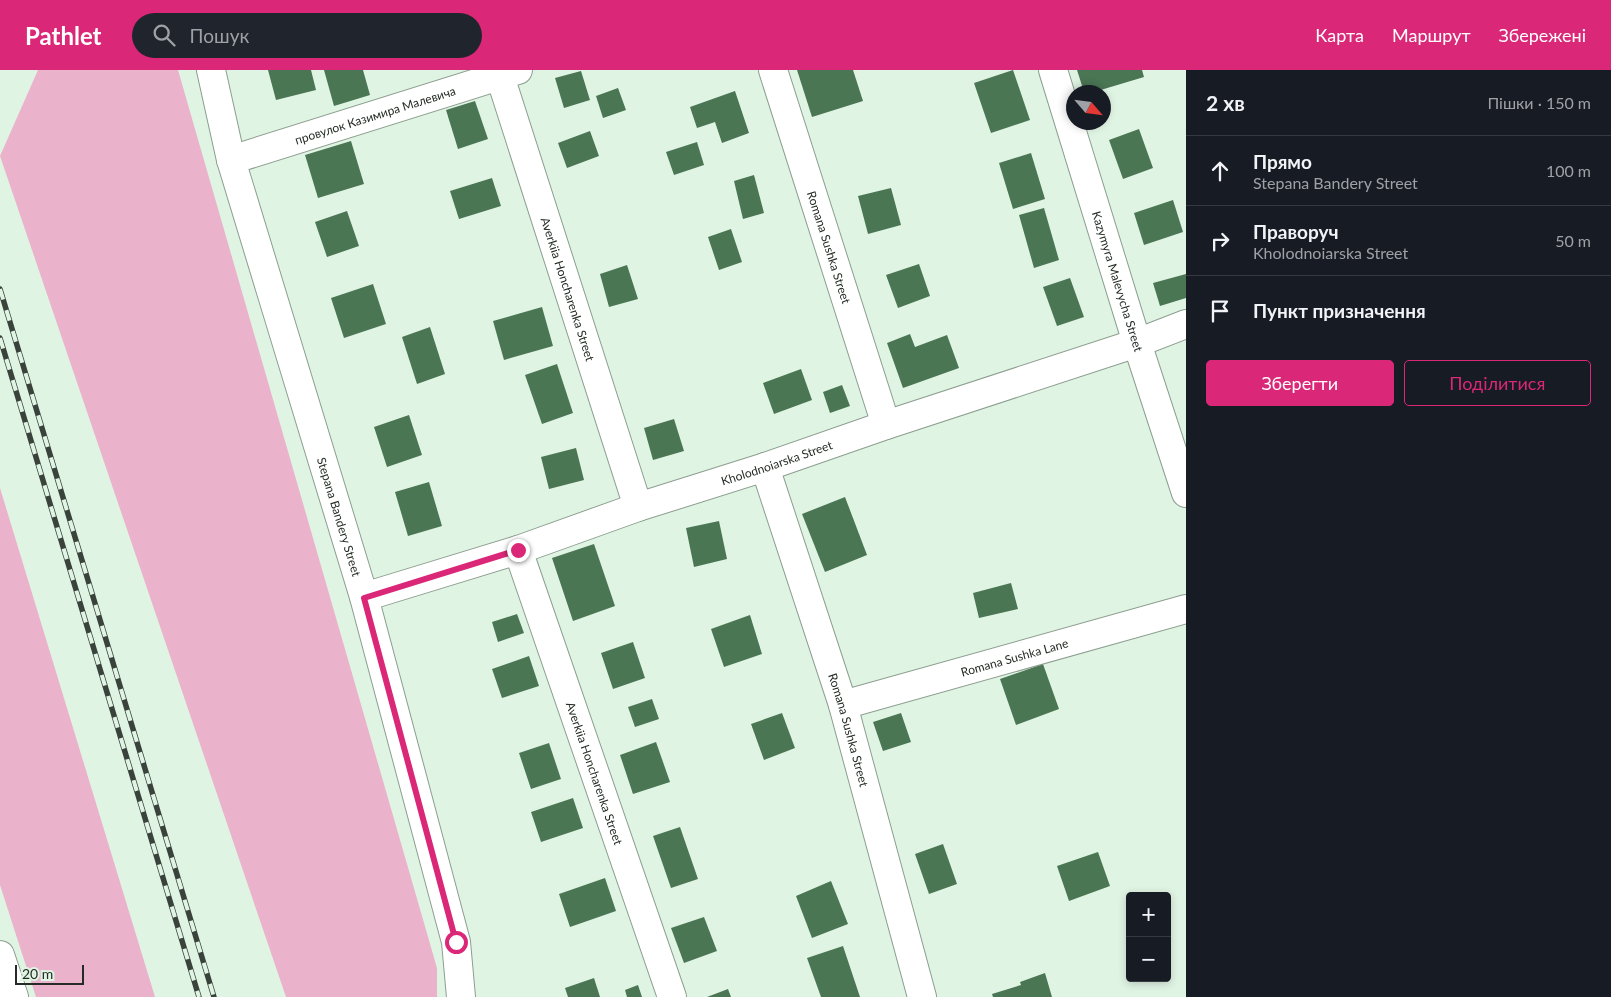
<!DOCTYPE html>
<html lang="uk">
<meta charset="utf-8">
<style>
body{margin:0;font-family:Lato,sans-serif;background:#20242c;color:#f1f3f6}
.controls{position:absolute;right:15px;bottom:15px;display:grid;overflow:hidden;border-radius:5px;box-shadow:0 2px 8px #0003}
.controls button{width:45px;height:45px;display:grid;place-items:center;padding:0;border:0;border-bottom:1px solid #363941;background:#171b24;color:#f1f3f6;font:25px sans-serif}
.compass{position:absolute;left:1066px;top:15px;width:45px;height:45px;border-radius:50%;background:#171b24;box-shadow:0 2px 8px #0003;rotate:118deg}
.scale{position:absolute;left:15px;bottom:12px;width:69px;box-sizing:border-box;padding-left:5px;border:2px solid #242c25;border-top:0;font-size:14px;line-height:18px;white-space:nowrap;color:#242c25;-webkit-text-stroke:4px #e0f4e4;paint-order:stroke}
.stop{position:absolute;width:15px;height:15px;margin:-11px;border:4px solid #db2777;border-radius:50%;background:#fff}
.stop.end{background:#db2777;border-color:#fff;box-shadow:0 1px 5px #0008}
.list{margin:0;padding:0;list-style:none}
h2{display:flex;justify-content:space-between;align-items:center;height:65px;margin:0;padding:0 20px;font-size:21px}
h2 small{font-size:16px;font-weight:400;color:#9ea1a6}
.list li{display:grid;grid-template-columns:32px 1fr auto;gap:15px;align-items:center;box-sizing:border-box;height:70px;padding:0 20px;border-top:1px solid #363941}
.list b{display:block;font-size:19px;white-space:nowrap}
.list p{margin:0;font-size:16px;white-space:nowrap;color:#9ea1a6}
.list em{font-size:16px;font-style:normal;color:#9ea1a6}
.actions{display:flex;gap:10px;padding:15px 20px}
.actions a{flex:1;padding:11px 0;border:1px solid #db2777;border-radius:5px;text-align:center;font-size:18px;color:#db2777}
.actions .main{background:#db2777;color:#fff}
.icon{flex:none;width:28px;height:28px;fill:none;stroke:currentColor;stroke-width:2;stroke-linecap:round;stroke-linejoin:round}
.map{position:relative;flex:none;width:1186px;height:927px;overflow:hidden}
header{display:flex;align-items:center;gap:30px;box-sizing:border-box;height:70px;padding:0 25px;background:#db2777;color:#fff}
header strong{font-size:24px}
nav{display:flex;gap:28px;margin-inline-start:auto;font-size:18px}
.search{width:350px;height:45px;background:#20242c;display:flex;align-items:center;gap:12px;box-sizing:border-box;padding:0 18px;border-radius:28px;color:#9ea1a6;font-size:19px}
main{display:flex}
aside{flex:1;background:#171b24}
.map>svg:first-child{display:block}
.green{fill:#eab3cb}
.building{fill:#4a7654}
.lines{fill:none;stroke-linecap:round;stroke-linejoin:round}
.minor-casing{stroke:#8c9e8f;stroke-width:30}
.minor{stroke:#fff;stroke-width:28}
.rail-casing{stroke:#39433b;stroke-width:5.5}
.rail{stroke:#e0f4e4;stroke-width:4;stroke-dasharray:11;stroke-linecap:butt}
.route{stroke:#db2777;stroke-width:6}
.labels{text-anchor:middle;dominant-baseline:central;stroke-width:5;stroke-linejoin:round;paint-order:stroke}
.street-label{font-size:12px;fill:#242c25;stroke:#e0f4e4}
</style>
<header>
<strong>Pathlet</strong>
<div class="search"><svg class="icon" aria-label="search" viewBox="0 0 24 24"><circle cx="10" cy="10" r="6"/><path d="M15 15l6 6"/></svg>Пошук</div>
<nav><a>Карта</a><a>Маршрут</a><a>Збережені</a></nav>
</header>
<main>
<div class="map">
<svg width="1186" height="927" viewBox="0 0 1186 927">
<rect width="100%" height="100%" fill="#e0f4e4"/>
<g class="green">
<path d="M 38,0 L 178,0 L 437,898 L 437,927 L 286,927 L 0,86 Z"/>
<path d="M 0,418 L 155,927 L 36,927 L 0,815 Z"/>
</g>
<g class="building">
<path d="M 268,0 L 311,0 L 316,20 L 276,30 Z"/>
<path d="M 324,0 L 363,0 L 370,25 L 334,36 Z"/>
<path d="M 797,0 L 853,0 L 863,31 L 812,47 Z"/>
<path d="M 1013,0 L 1030,50 L 991,63 L 974,13 Z"/>
<path d="M 1077,0 L 1142,0 L 1144,7 L 1094,22 L 1084,22 Z"/>
<path d="M 581,1 L 590,30 L 564,38 L 555,8 Z"/>
<path d="M 618,18 L 626,40 L 603,48 L 596,26 Z"/>
<path d="M 735,21 L 749,63 L 722,73 L 715,52 L 697,58 L 690,37 Z"/>
<path d="M 475,31 L 488,69 L 458,79 L 446,40 Z"/>
<path d="M 1139,59 L 1153,98 L 1123,109 L 1109,70 Z"/>
<path d="M 590,61 L 599,86 L 567,98 L 558,73 Z"/>
<path d="M 351,71 L 364,114 L 318,128 L 305,85 Z"/>
<path d="M 697,72 L 704,95 L 674,105 L 666,82 Z"/>
<path d="M 1031,83 L 1045,129 L 1013,139 L 999,93 Z"/>
<path d="M 754,105 L 764,143 L 743,149 L 734,111 Z"/>
<path d="M 492,108 L 501,136 L 459,149 L 450,121 Z"/>
<path d="M 891,118 L 901,155 L 868,164 L 858,126 Z"/>
<path d="M 1173,130 L 1183,162 L 1144,175 L 1134,143 Z"/>
<path d="M 1044,138 L 1059,190 L 1034,198 L 1019,145 Z"/>
<path d="M 347,141 L 359,176 L 327,187 L 315,152 Z"/>
<path d="M 731,159 L 742,192 L 719,200 L 708,167 Z"/>
<path d="M 919,194 L 930,226 L 898,238 L 886,205 Z"/>
<path d="M 627,195 L 638,229 L 609,237 L 600,204 Z"/>
<path d="M 1186,204 L 1186,228 L 1160,236 L 1153,213 Z"/>
<path d="M 1070,208 L 1084,247 L 1057,256 L 1043,217 Z"/>
<path d="M 373,214 L 386,254 L 344,268 L 331,228 Z"/>
<path d="M 542,237 L 553,276 L 504,290 L 493,251 Z"/>
<path d="M 430,257 L 445,304 L 417,314 L 402,267 Z"/>
<path d="M 910,264 L 915,277 L 947,265 L 959,298 L 903,318 L 887,273 Z"/>
<path d="M 557,294 L 573,343 L 542,354 L 525,305 Z"/>
<path d="M 801,299 L 812,330 L 774,344 L 763,313 Z"/>
<path d="M 842,315 L 850,336 L 830,343 L 823,322 Z"/>
<path d="M 409,345 L 422,385 L 387,397 L 374,357 Z"/>
<path d="M 674,349 L 684,381 L 653,390 L 644,358 Z"/>
<path d="M 576,378 L 584,410 L 549,419 L 541,387 Z"/>
<path d="M 429,412 L 442,456 L 408,466 L 395,422 Z"/>
<path d="M 845,427 L 867,485 L 825,502 L 802,444 Z"/>
<path d="M 719,451 L 727,489 L 694,497 L 686,458 Z"/>
<path d="M 594,474 L 615,536 L 573,551 L 552,488 Z"/>
<path d="M 1011,513 L 1018,539 L 979,548 L 973,523 Z"/>
<path d="M 517,544 L 524,563 L 498,572 L 492,552 Z"/>
<path d="M 750,545 L 762,584 L 724,597 L 711,559 Z"/>
<path d="M 633,572 L 645,608 L 613,619 L 601,583 Z"/>
<path d="M 529,586 L 539,616 L 502,628 L 492,599 Z"/>
<path d="M 1043,594 L 1059,639 L 1016,655 L 1000,609 Z"/>
<path d="M 652,629 L 659,649 L 635,657 L 628,637 Z"/>
<path d="M 782,643 L 795,678 L 764,690 L 751,654 Z"/>
<path d="M 901,643 L 911,672 L 883,681 L 873,652 Z"/>
<path d="M 656,672 L 670,712 L 633,724 L 620,685 Z"/>
<path d="M 549,673 L 561,709 L 531,719 L 519,683 Z"/>
<path d="M 573,728 L 583,758 L 541,772 L 531,742 Z"/>
<path d="M 680,757 L 698,809 L 671,818 L 653,766 Z"/>
<path d="M 943,774 L 957,814 L 929,824 L 915,784 Z"/>
<path d="M 1098,782 L 1110,816 L 1069,831 L 1057,796 Z"/>
<path d="M 605,808 L 616,841 L 570,857 L 559,824 Z"/>
<path d="M 831,811 L 848,854 L 812,868 L 796,826 Z"/>
<path d="M 704,847 L 717,881 L 684,893 L 671,858 Z"/>
<path d="M 843,876 L 860,927 L 821,927 L 807,888 Z"/>
<path d="M 1045,903 L 1052,927 L 993,927 L 992,924 L 1021,915 L 1020,912 Z"/>
<path d="M 594,908 L 600,927 L 568,927 L 565,918 Z"/>
<path d="M 638,915 L 642,927 L 627,927 L 625,920 Z"/>
<path d="M 728,919 L 731,927 L 707,927 Z"/>
</g>
<g class="lines">
<defs>
<g id="minor">
<path id="s1" d="M 211,0 L 231,90 L 364,527 L 456,872 L 461,927"/>
<path id="s2" d="M 498,0 L 638,437"/>
<path id="s3" d="M 773,0 L 886,355"/>
<path id="s4" d="M 1053,0 L 1137,273 L 1186,423"/>
<path id="s5" d="M 231,90 L 518,0"/>
<path id="s6" d="M 765,397 L 843,635 L 922,927"/>
<path id="s7" d="M 518,480 L 672,927"/>
<path id="s8" d="M 364,527 L 518,480 L 638,437 L 765,397 L 886,355 L 1137,273 L 1186,254"/>
<path id="s9" d="M 843,635 L 1186,539"/>
<path d="M 0,885 L 14,927"/>
</g>
</defs>
<use href="#minor" class="minor-casing"/>
<use href="#minor" class="minor"/>
<defs>
<g id="rail">
<path d="M 0,219 L 214,927"/>
<path d="M 0,268 L 199,927"/>
</g>
</defs>
<use href="#rail" class="rail-casing"/>
<use href="#rail" class="rail"/>
</g>
<g class="lines">
<path class="route" d="M 456,872 L 364,528 L 518,480"/>
</g>
<g class="labels">
<g class="street-label">
<text stroke="none"><textPath href="#s5" startOffset="151">провулок Казимира Малевича</textPath></text>
<text stroke="none"><textPath href="#s3" startOffset="186">Romana Sushka Street</textPath></text>
<text stroke="none"><textPath href="#s4" startOffset="221">Kazymyra Malevycha Street</textPath></text>
<text stroke="none"><textPath href="#s2" startOffset="230">Averkiia Honcharenka Street</textPath></text>
<text stroke="none"><textPath href="#s8" startOffset="434">Kholodnoiarska Street</textPath></text>
<text stroke="none"><textPath href="#s1" startOffset="465">Stepana Bandery Street</textPath></text>
<text stroke="none"><textPath href="#s9" startOffset="178">Romana Sushka Lane</textPath></text>
<text stroke="none"><textPath href="#s6" startOffset="276">Romana Sushka Street</textPath></text>
<text stroke="none"><textPath href="#s7" startOffset="236">Averkiia Honcharenka Street</textPath></text>
</g>
</g>
</svg>
<div class="controls">
<button>+</button>
<button>−</button>
</div>
<svg class="compass" viewBox="-18 -18 36 36"><path d="M0-13l5 13h-10z" fill="#e53935"/><path d="M0 13l5-13h-10z" fill="#9ea1a6"/></svg>
<div class="scale">20 m</div>
<div class="stop" style="left:456px;top:872px"></div>
<div class="stop end" style="left:518px;top:480px"></div>
</div>
<aside>
<h2>2 хв<small>Пішки · 150 m</small></h2>
<ul class="list">
<li><svg class="icon" aria-label="ahead" viewBox="0 0 24 24"><path d="M12 20V5M6 11l6-6 6 6"/></svg><div><b>Прямо</b><p>Stepana Bandery Street</p></div><em>100 m</em></li>
<li><svg class="icon" aria-label="right" viewBox="0 0 24 24"><path d="M7 20v-9h11M14 6l5 5-5 5"/></svg><div><b>Праворуч</b><p>Kholodnoiarska Street</p></div><em>50 m</em></li>
<li><svg class="icon" aria-label="arrive" viewBox="0 0 24 24"><path d="M6 21V4h12l-3 4 3 4H6"/></svg><div><b>Пункт призначення</b></div></li>
</ul>
<div class="actions"><a class="main">Зберегти</a><a>Поділитися</a></div>
</aside>
</main>
